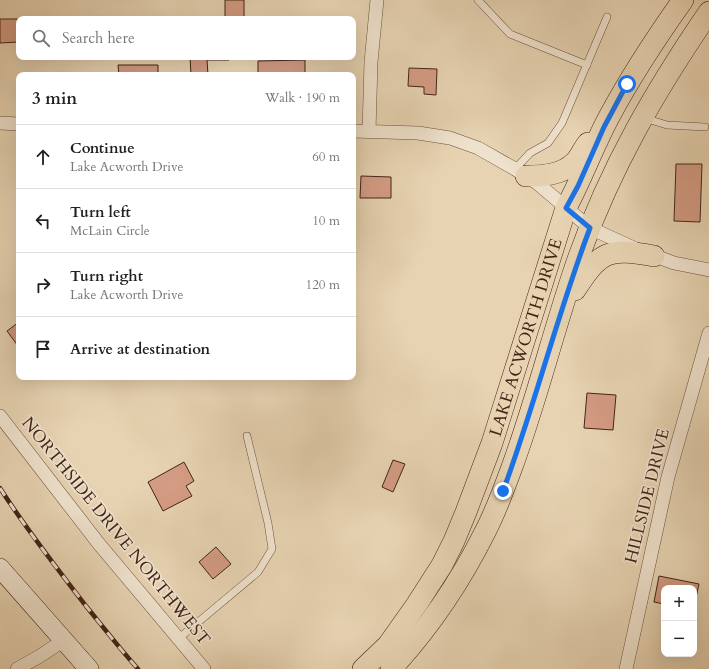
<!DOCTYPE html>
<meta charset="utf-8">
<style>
body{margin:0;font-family:Cardo,serif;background:#f2f2f2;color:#202124}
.controls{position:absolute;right:12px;bottom:12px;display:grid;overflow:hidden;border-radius:8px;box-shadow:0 4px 16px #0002}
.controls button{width:36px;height:36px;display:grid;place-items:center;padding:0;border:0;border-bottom:1px solid #e0e0e0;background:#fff;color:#202124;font:20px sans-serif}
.stop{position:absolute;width:12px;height:12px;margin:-9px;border:3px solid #1a73e8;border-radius:50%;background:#fff}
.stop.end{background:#1a73e8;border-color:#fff;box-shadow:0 1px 4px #0008}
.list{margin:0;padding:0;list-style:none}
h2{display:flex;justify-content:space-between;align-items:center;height:52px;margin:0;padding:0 16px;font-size:17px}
h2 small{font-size:13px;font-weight:400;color:#757577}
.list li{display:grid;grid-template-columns:26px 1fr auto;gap:12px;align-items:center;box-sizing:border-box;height:64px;padding:0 16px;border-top:1px solid #e0e0e0}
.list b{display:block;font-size:15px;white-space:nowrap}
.list p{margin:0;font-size:13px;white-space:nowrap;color:#757577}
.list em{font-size:13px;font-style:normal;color:#757577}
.icon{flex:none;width:22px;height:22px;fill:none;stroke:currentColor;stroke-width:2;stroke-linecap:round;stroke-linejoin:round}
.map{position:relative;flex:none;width:709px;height:669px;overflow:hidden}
.search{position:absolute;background:#fff;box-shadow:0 4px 16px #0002;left:16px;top:16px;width:340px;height:44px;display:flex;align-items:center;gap:10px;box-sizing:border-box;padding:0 14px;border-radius:8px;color:#757577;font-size:15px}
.panel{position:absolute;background:#fff;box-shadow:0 4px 16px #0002;left:16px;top:72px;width:340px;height:308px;border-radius:8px}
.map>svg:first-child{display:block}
.building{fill:#d49c84;stroke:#422417}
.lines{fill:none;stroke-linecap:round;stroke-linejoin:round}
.service-casing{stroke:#6b503e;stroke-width:8}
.minor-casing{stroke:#6b503e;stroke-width:14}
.secondary-casing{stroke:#422417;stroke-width:20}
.primary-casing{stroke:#422417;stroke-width:22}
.service{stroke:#efe2cd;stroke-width:7}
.minor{stroke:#efe2cd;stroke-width:13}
.secondary{stroke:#efe2cd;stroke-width:19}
.primary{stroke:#e7d3b2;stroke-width:21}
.rail-casing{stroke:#422417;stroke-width:4.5}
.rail{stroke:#efe2cd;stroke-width:3;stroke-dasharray:9;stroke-linecap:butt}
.route{stroke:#1a73e8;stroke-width:5}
.labels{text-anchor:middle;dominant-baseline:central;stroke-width:3.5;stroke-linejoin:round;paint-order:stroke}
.street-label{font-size:17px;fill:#422417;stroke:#efe2cd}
</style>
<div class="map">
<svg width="709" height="669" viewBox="0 0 709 669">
<rect width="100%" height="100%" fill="#e7d3b2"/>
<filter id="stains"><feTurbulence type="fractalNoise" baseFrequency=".005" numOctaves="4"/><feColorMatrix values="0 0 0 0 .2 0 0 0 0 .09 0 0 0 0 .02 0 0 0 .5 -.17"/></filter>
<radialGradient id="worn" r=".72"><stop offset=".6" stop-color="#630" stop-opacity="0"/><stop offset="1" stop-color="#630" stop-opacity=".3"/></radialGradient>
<g class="building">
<path d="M 225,0 L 244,0 L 244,19 L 212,19 L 225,19 Z"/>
<path d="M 0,19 L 28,19 L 19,19 L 19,42 L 0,43 Z"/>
<path d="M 190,57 L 229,57 L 229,60 L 207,60 L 208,75 L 191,75 Z"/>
<path d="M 305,60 L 305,75 L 258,75 L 258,61 Z"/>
<path d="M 118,65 L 158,65 L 158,75 L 119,75 Z"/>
<path d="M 409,68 L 437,69 L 436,95 L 424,94 L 424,87 L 408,86 Z"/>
<path d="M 676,164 L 702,164 L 700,222 L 674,221 Z"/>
<path d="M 361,176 L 391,177 L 391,198 L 360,198 Z"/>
<path d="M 19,322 L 19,345 L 18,346 L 7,331 Z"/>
<path d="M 587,393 L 616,395 L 613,430 L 584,428 Z"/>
<path d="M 393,460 L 405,464 L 393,492 L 382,487 Z"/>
<path d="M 184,462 L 194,481 L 186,486 L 192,496 L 163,511 L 148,482 Z"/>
<path d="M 216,547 L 231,564 L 213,579 L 199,562 Z"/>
<path d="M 659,576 L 699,584 L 694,607 L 694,588 L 664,588 L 664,604 L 654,602 Z"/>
</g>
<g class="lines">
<defs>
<g id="service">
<path d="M 478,0 L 510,34 L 587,65"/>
<path d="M 644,118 L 667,125 L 705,127"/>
<path d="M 515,169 L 530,153 L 548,143 L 562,123 L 607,17"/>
<path d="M 178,639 L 258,572 L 272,549 L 268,523 L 247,436"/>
</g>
<g id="minor">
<path d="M 0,123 L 19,124"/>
<path d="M 353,131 L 418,133 L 450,138 L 478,148 L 515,169 L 537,183 L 590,228 L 636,249 L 674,263 L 709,270"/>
<path d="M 369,131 L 371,62 L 377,0"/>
<path d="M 0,416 L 99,544 L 204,669"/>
<path d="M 17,669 L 40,656 L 64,640"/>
<path d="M 626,669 L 668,477 L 709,333"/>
</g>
<path id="secondary" d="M 0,568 L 89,669"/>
<g id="primary">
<path d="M 526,176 C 543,176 562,175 575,162 C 580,157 583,149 588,143"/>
<path d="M 575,290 C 601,250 608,248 654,256"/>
<path id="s1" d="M 363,669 L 388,645 L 417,604 L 442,565 L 454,541 L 466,512 L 492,443 L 566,208 C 582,178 593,147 609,117 C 631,76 656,38 683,0"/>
<path d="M 391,669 C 429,628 460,582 485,532 C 496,511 504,489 512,467 C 537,399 554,328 578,259 C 610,168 655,91 709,12"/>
</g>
</defs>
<use href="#service" class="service-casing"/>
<use href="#minor" class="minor-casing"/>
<use href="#secondary" class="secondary-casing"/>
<use href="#primary" class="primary-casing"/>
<use href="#service" class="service"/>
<use href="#minor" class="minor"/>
<use href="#secondary" class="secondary"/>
<use href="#primary" class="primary"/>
<defs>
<path id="rail" d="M 0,488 C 26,529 56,567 86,606 C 103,627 120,649 138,669"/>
</defs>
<use href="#rail" class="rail-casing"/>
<use href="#rail" class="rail"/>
</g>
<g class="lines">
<path class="route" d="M 503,491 C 535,405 557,315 590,228 L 566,208 L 578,186 L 604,127 L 627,84"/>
</g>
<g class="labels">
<g class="street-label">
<text stroke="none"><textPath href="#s1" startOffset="374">LAKE ACWORTH DRIVE</textPath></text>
<text transform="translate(647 496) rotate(-76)">HILLSIDE DRIVE</text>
<text transform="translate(116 531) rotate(51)">NORTHSIDE DRIVE NORTHWEST</text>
</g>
</g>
<rect width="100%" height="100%" filter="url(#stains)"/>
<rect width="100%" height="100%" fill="url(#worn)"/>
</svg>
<div class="controls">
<button>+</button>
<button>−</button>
</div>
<div class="stop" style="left:627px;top:84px"></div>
<div class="stop end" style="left:503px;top:491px"></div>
<div class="search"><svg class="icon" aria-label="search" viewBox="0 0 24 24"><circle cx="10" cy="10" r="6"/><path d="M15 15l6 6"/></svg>Search here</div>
<section class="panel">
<h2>3 min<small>Walk · 190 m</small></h2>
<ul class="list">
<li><svg class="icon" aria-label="ahead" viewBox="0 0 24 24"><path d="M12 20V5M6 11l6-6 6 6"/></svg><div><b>Continue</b><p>Lake Acworth Drive</p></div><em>60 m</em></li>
<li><svg class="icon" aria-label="left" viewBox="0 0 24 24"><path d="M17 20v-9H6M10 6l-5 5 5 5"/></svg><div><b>Turn left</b><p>McLain Circle</p></div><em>10 m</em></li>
<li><svg class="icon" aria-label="right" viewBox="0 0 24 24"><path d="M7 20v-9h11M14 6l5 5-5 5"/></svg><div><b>Turn right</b><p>Lake Acworth Drive</p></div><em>120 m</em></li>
<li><svg class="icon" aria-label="arrive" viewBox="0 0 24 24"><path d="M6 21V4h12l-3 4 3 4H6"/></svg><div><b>Arrive at destination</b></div></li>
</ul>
</section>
</div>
